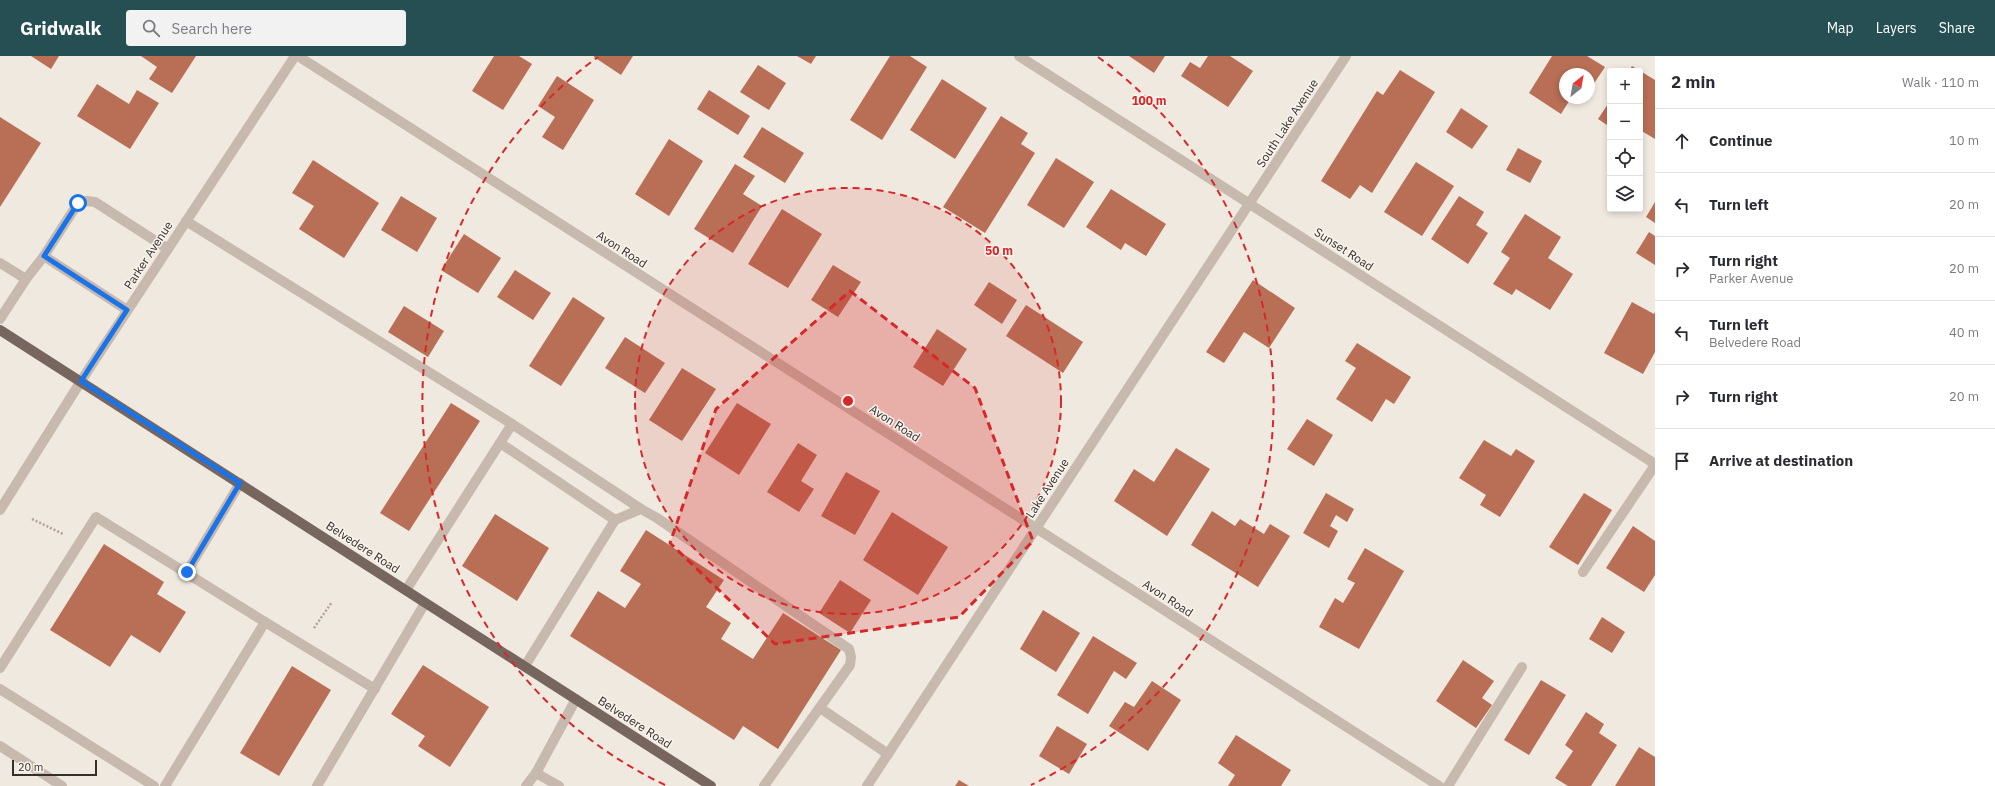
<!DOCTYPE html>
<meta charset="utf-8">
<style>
body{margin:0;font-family:"IBM Plex Sans",sans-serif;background:#f2f2f3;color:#2b2b33}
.controls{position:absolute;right:12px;top:12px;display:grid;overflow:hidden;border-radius:4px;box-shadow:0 2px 6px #0003}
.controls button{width:36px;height:36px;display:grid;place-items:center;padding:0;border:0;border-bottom:1px solid #e1e1e2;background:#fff;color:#2b2b33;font:20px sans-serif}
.compass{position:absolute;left:1559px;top:12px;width:36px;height:36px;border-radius:50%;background:#fff;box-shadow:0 2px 6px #0003;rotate:31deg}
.scale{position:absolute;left:12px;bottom:10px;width:85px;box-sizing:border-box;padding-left:4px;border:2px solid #362e2b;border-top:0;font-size:11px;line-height:14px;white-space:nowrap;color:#362e2b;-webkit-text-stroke:3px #f8f3ec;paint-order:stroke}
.stop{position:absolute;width:12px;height:12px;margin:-9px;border:3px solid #1a73e8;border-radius:50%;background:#fff}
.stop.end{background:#1a73e8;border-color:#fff;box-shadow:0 1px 4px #0008}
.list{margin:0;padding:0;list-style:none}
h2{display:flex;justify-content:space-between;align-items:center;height:52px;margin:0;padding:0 16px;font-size:17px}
h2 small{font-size:13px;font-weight:400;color:#7c7c81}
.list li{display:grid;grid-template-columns:26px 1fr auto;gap:12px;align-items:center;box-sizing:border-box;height:64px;padding:0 16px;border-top:1px solid #e1e1e2}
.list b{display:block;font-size:15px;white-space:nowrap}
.list p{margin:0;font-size:13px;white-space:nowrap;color:#7c7c81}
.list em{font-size:13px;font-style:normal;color:#7c7c81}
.icon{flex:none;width:22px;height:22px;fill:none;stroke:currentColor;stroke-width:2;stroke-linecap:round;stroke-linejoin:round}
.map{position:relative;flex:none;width:1655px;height:730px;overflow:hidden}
header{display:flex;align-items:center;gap:24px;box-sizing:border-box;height:56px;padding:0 20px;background:#254f53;color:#fff}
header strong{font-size:19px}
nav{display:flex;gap:22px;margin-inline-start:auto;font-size:14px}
.search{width:280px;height:36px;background:#f2f2f3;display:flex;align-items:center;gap:10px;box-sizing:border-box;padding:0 14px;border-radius:4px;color:#7c7c81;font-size:15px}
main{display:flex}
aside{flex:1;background:#fff}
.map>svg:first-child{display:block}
.building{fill:#b86f56}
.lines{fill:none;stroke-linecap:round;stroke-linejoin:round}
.path{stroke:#b3a397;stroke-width:2.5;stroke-dasharray:2 2;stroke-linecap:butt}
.minor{stroke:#c7b9ad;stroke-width:10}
.major{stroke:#76665e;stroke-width:10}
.route{stroke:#1a73e8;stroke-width:5}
.marked{fill:#d62828;fill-opacity:0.2;stroke:#d62828;stroke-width:3;stroke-dasharray:8 5;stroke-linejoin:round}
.ring{fill:none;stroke:#d62828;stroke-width:2;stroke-dasharray:7 5}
.labels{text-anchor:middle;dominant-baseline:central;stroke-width:3;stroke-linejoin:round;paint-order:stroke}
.street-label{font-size:12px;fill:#362e2b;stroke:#f8f3ec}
.centre{fill:#d62828;stroke:#f8f3ec;stroke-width:2}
.ring-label{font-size:12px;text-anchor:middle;font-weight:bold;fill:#d62828;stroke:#f8f3ec;stroke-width:3;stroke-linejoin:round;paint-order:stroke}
</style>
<header>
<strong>Gridwalk</strong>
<div class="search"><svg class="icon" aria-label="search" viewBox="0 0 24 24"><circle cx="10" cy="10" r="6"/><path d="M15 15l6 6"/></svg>Search here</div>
<nav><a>Map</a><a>Layers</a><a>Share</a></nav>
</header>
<main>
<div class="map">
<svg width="1655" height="730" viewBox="0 0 1655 730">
<rect width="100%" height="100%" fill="#f0e9e0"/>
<g class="building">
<path d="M 31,0 L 59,0 L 51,13 Z"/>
<path d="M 141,0 L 196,0 L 172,37 L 149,23 L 157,11 Z"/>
<path d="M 494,0 L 519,0 L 532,8 L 503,54 L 472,35 Z"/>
<path d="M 594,0 L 633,0 L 621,19 L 594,1 Z"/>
<path d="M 797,0 L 816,0 L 811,8 Z"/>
<path d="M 890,0 L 910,0 L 927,11 L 882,84 L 850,64 Z"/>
<path d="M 1129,0 L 1165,0 L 1154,17 Z"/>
<path d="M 1208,0 L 1230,0 L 1253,15 L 1228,51 L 1181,20 L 1190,6 L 1200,12 Z"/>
<path d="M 1552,0 L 1587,0 L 1605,11 L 1589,35 L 1589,18 L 1565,18 L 1565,42 L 1571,42 L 1561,58 L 1529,37 Z"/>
<path d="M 758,9 L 786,27 L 769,54 L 740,36 Z"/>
<path d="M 1632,10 L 1655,24 L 1655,83 L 1640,74 L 1640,15 L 1629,15 Z"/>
<path d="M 1400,14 L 1435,36 L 1372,137 L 1360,129 L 1350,143 L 1321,125 L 1377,35 L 1383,39 Z"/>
<path d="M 557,20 L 594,44 L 563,94 L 542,81 L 555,61 L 538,50 Z"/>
<path d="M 942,23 L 987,52 L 955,103 L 910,74 Z"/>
<path d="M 97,28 L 129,48 L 137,34 L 159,47 L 130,93 L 77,60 Z"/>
<path d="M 709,34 L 750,60 L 738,79 L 697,53 Z"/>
<path d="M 1610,45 L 1610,71 L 1598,63 Z"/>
<path d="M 1461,52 L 1488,70 L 1472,93 L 1446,76 Z"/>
<path d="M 1001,60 L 1028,77 L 1021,88 L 1035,97 L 985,177 L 943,151 Z"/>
<path d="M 0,61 L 41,87 L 0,151 Z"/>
<path d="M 762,71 L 804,97 L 785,127 L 743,101 Z"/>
<path d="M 669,83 L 703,105 L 669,160 L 635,138 Z"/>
<path d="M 1518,92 L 1542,105 L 1530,127 L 1506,114 Z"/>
<path d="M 1056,102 L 1094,126 L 1064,172 L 1027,149 Z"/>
<path d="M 313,104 L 379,147 L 344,202 L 299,173 L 314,150 L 292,137 Z"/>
<path d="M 1416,106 L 1454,130 L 1422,180 L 1384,156 Z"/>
<path d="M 735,108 L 755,120 L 743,138 L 762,150 L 733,197 L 694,173 Z"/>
<path d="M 1111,133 L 1166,168 L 1146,200 L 1125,187 L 1121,194 L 1086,171 Z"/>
<path d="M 401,140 L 437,162 L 417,196 L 381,174 Z"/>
<path d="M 1459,140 L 1484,156 L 1476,169 L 1488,177 L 1468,208 L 1431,183 Z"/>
<path d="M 1655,146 L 1655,167 L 1646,161 Z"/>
<path d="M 782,153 L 822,178 L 788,232 L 748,208 Z"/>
<path d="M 1525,158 L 1561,181 L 1548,202 L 1573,218 L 1550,254 L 1516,233 L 1512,239 L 1493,228 L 1510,202 L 1501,196 Z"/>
<path d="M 1649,176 L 1655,180 L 1655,209 L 1636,197 Z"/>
<path d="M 464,178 L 501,202 L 478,237 L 441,214 Z"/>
<path d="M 833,209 L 861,226 L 838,261 L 811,244 Z"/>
<path d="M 515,214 L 551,237 L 533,264 L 497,241 Z"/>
<path d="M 1253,224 L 1295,252 L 1269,292 L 1244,276 L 1224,307 L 1206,296 Z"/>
<path d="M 989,226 L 1017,244 L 1002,268 L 974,249 Z"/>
<path d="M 573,241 L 605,262 L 561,330 L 529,310 Z"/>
<path d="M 1632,246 L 1654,258 L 1655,256 L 1655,296 L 1643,318 L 1604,297 Z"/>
<path d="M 1026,249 L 1083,286 L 1063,317 L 1006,280 Z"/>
<path d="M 404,250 L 444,275 L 428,301 L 388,276 Z"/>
<path d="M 937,273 L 967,293 L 943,330 L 913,311 Z"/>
<path d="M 625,281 L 665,307 L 645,337 L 605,312 Z"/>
<path d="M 1357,287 L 1411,321 L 1394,348 L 1386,343 L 1372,366 L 1336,343 L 1356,312 L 1345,305 Z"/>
<path d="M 682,312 L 716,333 L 682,385 L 649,364 Z"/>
<path d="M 451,347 L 480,365 L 409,475 L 380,457 Z"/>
<path d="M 737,347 L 771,368 L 739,419 L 705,397 Z"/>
<path d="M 1307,363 L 1333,379 L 1314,410 L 1287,393 Z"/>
<path d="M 1484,384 L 1511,400 L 1516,393 L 1535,405 L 1500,461 L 1480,449 L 1486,439 L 1459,422 Z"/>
<path d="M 798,387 L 817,399 L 801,425 L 814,433 L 799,456 L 767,436 Z"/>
<path d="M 1176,392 L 1210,413 L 1167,480 L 1114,445 L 1134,413 L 1154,426 Z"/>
<path d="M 846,416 L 880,435 L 855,479 L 821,460 Z"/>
<path d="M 1326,437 L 1354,453 L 1347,466 L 1336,459 L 1330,470 L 1338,475 L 1329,492 L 1303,477 Z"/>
<path d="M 1584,437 L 1612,454 L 1578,509 L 1549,491 Z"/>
<path d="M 1212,455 L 1235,470 L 1240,463 L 1264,478 L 1270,468 L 1290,480 L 1258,531 L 1191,489 Z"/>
<path d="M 892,456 L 948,491 L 918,539 L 863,504 Z"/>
<path d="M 495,458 L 549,492 L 517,545 L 462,510 Z"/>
<path d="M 1633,470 L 1655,485 L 1655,519 L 1644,536 L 1606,512 Z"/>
<path d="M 646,474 L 724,524 L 706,551 L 731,567 L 721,583 L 753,603 L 783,557 L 841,594 L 778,693 L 743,670 L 734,684 L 570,580 L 598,535 L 625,552 L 641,528 L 620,515 Z"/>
<path d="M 104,488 L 164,526 L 157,538 L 186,556 L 160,597 L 131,579 L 110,611 L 50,574 Z"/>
<path d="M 1365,492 L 1404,515 L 1359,593 L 1319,571 L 1335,542 L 1343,547 L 1355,527 L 1347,523 Z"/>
<path d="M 840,524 L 871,544 L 850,577 L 819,557 Z"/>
<path d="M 1043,554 L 1080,577 L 1056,616 L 1020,593 Z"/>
<path d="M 1602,561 L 1625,576 L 1612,597 L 1589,583 Z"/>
<path d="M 1093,580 L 1137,607 L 1126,623 L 1114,615 L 1088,658 L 1057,639 Z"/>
<path d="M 1463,604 L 1494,625 L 1482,642 L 1492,649 L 1476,672 L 1436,645 Z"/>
<path d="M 423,609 L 489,651 L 450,711 L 418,690 L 425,680 L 391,658 Z"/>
<path d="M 292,610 L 331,634 L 279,720 L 240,697 Z"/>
<path d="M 1541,624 L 1566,639 L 1529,699 L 1504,684 Z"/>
<path d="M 1152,625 L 1181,644 L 1148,695 L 1109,670 L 1125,646 L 1134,651 Z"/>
<path d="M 1586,656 L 1604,668 L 1599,677 L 1617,689 L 1591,730 L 1568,730 L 1555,722 L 1573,695 L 1565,689 Z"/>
<path d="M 1057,670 L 1087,688 L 1069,718 L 1039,700 Z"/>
<path d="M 1236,679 L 1291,714 L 1281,730 L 1228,730 L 1235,719 L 1218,707 Z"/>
<path d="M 1639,691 L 1655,701 L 1655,730 L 1615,730 Z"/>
<path d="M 959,724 L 969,730 L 955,730 Z"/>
</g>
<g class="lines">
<g class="path">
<path d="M 32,463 L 63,478"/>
<path d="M 314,572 L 332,546"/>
</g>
<g class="minor">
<path d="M 298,0 L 1439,730"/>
<path d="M 1019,0 L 1655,408"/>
<path d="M 186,165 L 512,368 L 500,387"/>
<path d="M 0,207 L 26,223 L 0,263"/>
<path d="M 26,223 L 44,200"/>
<path d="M 127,254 L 44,200 L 78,147 L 87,145 L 95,146 L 168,193"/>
<path d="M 512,368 L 641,453"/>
<path d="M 0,454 L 81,325 L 295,0"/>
<path d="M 615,464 L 641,453 L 657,462 L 849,593 L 851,601 L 850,609 L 764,730"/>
<path d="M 187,516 L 240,427"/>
<path d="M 1583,516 L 1655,409"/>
<path d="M 406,534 L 500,387 L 615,464 L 525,610"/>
<path d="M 0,612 L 96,461 L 265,566 L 375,633"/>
<path d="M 0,633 L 154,730"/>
<path d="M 820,652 L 888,698"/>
<path d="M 0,690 L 62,730"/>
<path d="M 536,717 L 559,730"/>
<path d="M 165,730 L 265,566"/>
<path d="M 317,730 L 425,547"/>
<path d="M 526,730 L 536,717 L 576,643"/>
<path d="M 867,730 L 1346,0"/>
<path d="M 1448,730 L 1522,611"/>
</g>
<path class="major" d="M 0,274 L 711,730"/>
</g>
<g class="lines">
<path class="route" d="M 78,147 L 44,200 L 127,254 L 81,325 L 240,427 L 187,516"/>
</g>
<path class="marked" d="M 850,235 L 975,332 L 1033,485 L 959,561 L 775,588 L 670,487 L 716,353 Z"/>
<circle cx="848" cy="345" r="213" fill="#d62828" fill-opacity=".12"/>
<g class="ring">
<circle cx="848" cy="345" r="213"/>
<path d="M665 729A425 425 0 0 1 598 1M1098 1A425 425 0 0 1 1031 729"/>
</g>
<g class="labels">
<g class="street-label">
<text transform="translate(1287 67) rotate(-57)">South Lake Avenue</text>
<text transform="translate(622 193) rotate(33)">Avon Road</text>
<text transform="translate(1344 193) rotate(33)">Sunset Road</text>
<text transform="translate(148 199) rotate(-57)">Parker Avenue</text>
<text transform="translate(895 367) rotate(33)">Avon Road</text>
<text transform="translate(1047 432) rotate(-57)">Lake Avenue</text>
<text transform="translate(363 491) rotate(33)">Belvedere Road</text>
<text transform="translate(1168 542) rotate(33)">Avon Road</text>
<text transform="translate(635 666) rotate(33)">Belvedere Road</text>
</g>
</g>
<circle cx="848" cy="345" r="6" class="centre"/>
<g class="ring-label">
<text x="1149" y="49">100 m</text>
<text x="999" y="199">50 m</text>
</g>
</svg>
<div class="controls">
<button>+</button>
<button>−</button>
<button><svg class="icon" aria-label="locate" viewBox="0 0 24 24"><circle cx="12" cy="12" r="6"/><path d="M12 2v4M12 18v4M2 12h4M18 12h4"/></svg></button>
<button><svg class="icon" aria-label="layers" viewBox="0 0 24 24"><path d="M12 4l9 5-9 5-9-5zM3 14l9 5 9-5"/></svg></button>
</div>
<svg class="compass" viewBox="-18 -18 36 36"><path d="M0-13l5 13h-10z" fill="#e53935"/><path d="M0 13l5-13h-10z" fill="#7c7c81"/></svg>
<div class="scale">20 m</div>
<div class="stop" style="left:78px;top:147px"></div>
<div class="stop end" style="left:187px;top:516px"></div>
</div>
<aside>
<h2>2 min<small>Walk · 110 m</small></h2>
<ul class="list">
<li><svg class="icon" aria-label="ahead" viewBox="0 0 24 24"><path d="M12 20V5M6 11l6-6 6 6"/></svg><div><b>Continue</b></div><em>10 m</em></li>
<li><svg class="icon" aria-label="left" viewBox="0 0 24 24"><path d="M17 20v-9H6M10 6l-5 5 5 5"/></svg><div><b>Turn left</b></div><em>20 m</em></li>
<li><svg class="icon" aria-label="right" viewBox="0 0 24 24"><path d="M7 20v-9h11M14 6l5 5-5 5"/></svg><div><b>Turn right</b><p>Parker Avenue</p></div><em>20 m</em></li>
<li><svg class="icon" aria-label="left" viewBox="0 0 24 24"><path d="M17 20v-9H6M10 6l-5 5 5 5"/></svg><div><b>Turn left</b><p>Belvedere Road</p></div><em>40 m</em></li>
<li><svg class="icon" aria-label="right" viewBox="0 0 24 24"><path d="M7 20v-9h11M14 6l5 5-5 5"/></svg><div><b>Turn right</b></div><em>20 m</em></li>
<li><svg class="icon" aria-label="arrive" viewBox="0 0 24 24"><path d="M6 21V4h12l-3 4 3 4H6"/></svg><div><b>Arrive at destination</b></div></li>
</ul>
</aside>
</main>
